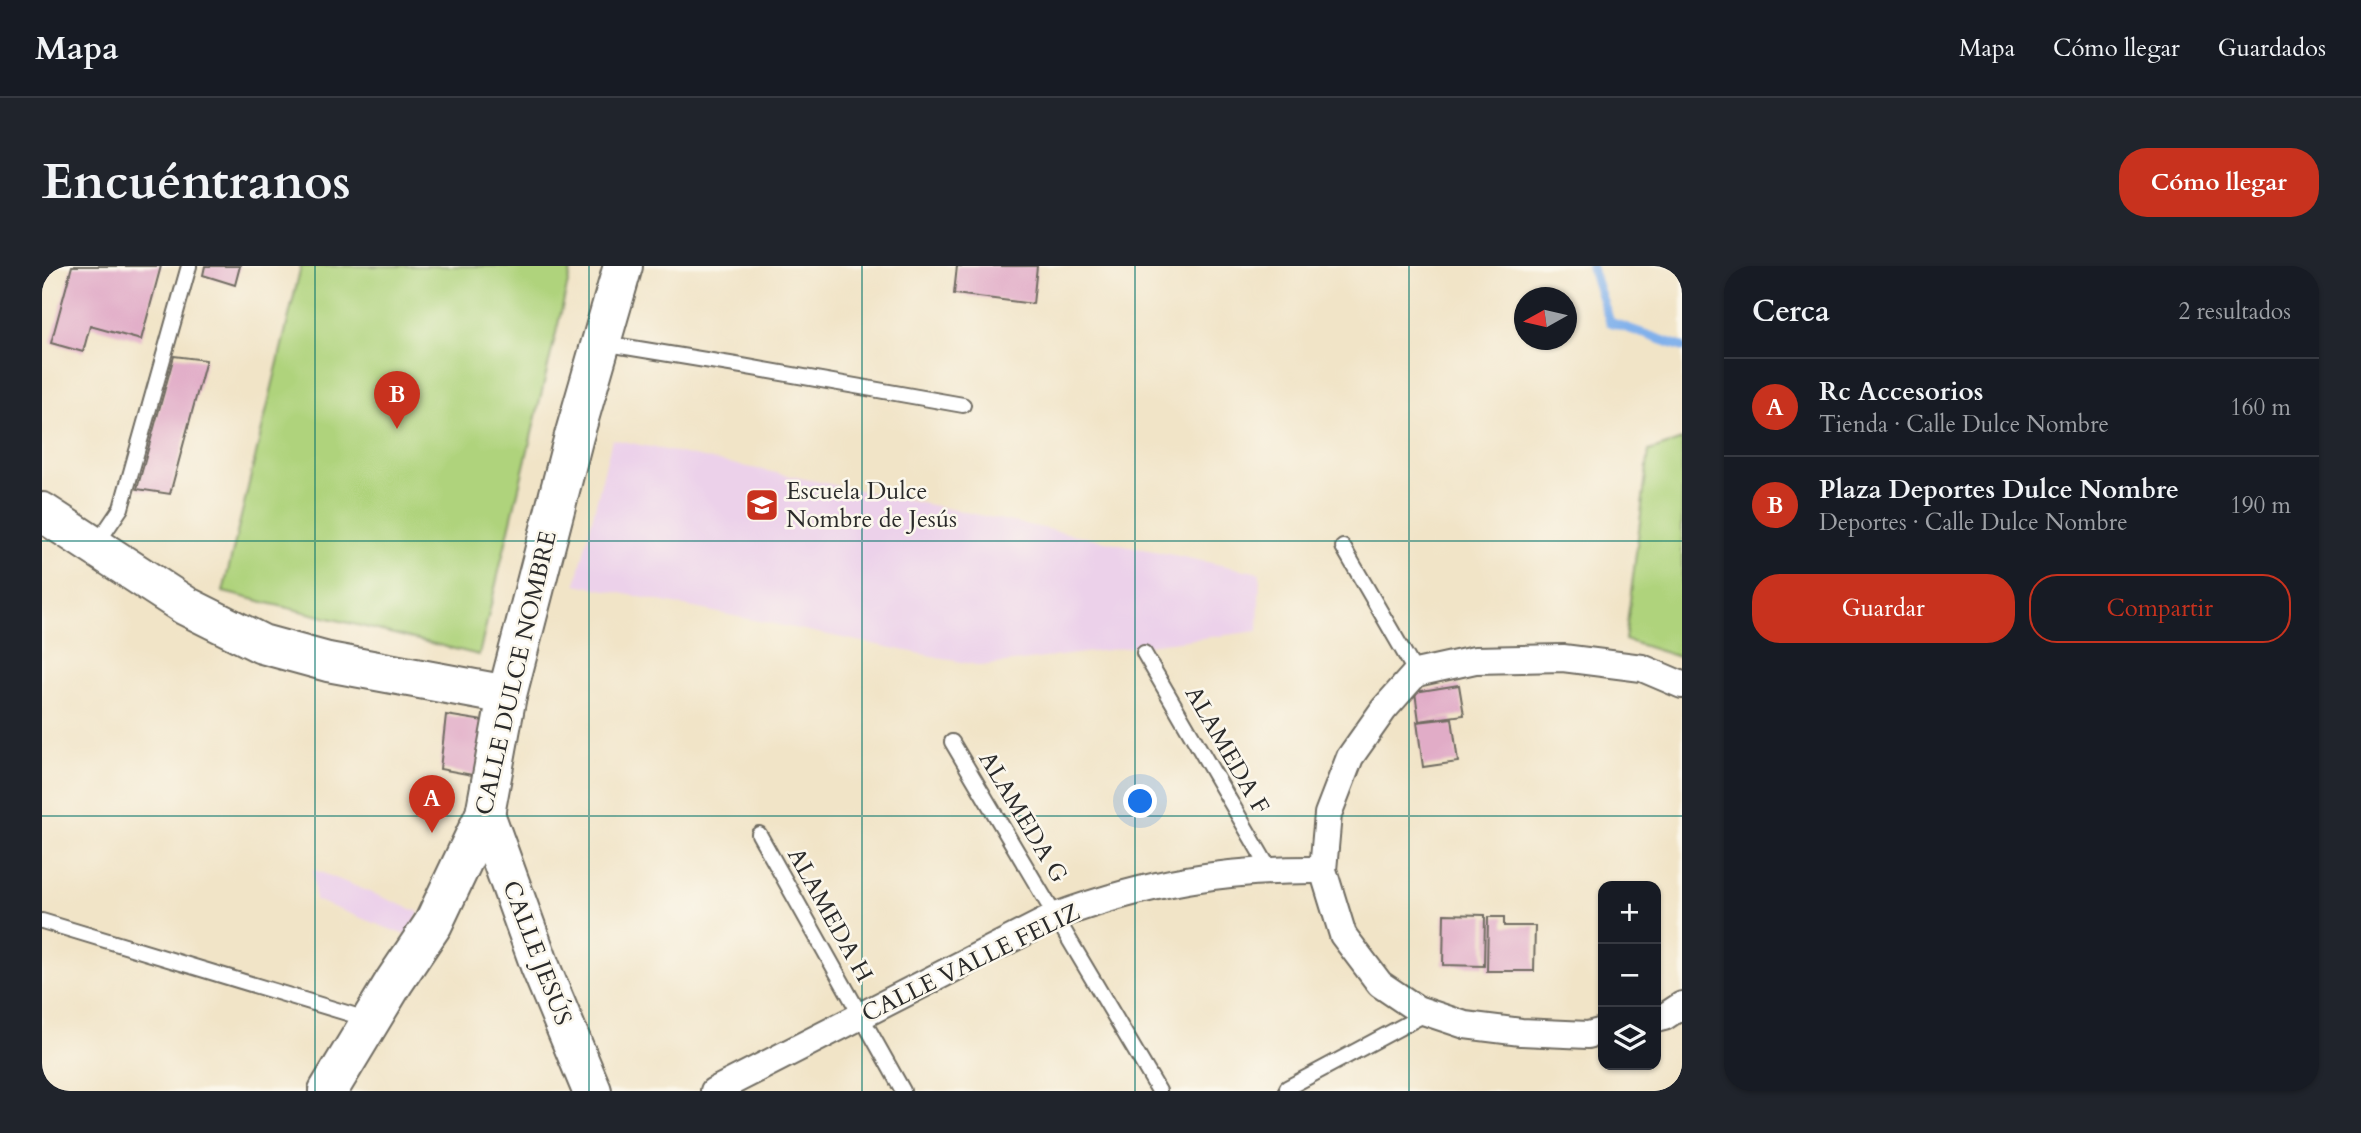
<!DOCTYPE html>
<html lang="es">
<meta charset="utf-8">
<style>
body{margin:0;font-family:Cardo,serif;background:#20242c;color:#f1f3f6}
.controls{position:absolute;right:21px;bottom:21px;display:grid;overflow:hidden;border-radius:14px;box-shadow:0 2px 5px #0004}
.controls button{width:63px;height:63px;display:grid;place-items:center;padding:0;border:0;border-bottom:2px solid #363941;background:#171b24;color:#f1f3f6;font:35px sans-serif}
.compass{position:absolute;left:1472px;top:21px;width:63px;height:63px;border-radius:50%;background:#171b24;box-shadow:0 2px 5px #0004;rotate:262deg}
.you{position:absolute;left:1099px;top:536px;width:24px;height:24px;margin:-18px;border:5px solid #fff;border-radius:50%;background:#1a73e8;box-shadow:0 0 0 10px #1a73e833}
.badge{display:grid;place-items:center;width:46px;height:46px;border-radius:50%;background:#c8321e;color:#fff;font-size:23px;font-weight:700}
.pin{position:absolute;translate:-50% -58px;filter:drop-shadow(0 2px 4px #0008)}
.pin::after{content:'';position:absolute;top:37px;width:24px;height:21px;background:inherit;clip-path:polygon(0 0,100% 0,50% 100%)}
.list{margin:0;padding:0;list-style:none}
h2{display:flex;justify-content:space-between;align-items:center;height:91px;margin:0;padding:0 28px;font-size:30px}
h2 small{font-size:23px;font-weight:400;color:#9ea1a6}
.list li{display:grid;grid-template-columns:46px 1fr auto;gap:21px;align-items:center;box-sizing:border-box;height:98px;padding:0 28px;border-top:2px solid #363941}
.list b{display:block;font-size:26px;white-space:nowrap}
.list p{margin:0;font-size:23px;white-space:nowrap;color:#9ea1a6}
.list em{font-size:23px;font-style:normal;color:#9ea1a6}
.actions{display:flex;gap:14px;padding:21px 28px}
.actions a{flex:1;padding:16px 0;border:2px solid #c8321e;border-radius:28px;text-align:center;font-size:24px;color:#c8321e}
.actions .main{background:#c8321e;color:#fff}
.icon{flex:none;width:38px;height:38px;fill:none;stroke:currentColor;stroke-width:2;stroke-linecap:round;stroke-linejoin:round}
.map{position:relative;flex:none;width:1640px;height:825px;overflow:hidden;border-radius:28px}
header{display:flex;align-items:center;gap:42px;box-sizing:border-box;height:98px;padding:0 35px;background:#171b24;border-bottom:2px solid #363941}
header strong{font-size:33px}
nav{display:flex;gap:38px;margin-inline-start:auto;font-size:24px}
.intro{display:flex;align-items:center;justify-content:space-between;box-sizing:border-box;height:168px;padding:0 42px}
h1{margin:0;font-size:49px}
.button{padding:18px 32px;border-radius:28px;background:#c8321e;color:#fff;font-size:24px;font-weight:700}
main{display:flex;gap:42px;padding:0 42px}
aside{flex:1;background:#171b24;border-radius:28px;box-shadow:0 2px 5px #0004}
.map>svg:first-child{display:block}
.built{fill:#ecd1ea}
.green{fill:#afd37c;stroke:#6d7f54;stroke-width:2}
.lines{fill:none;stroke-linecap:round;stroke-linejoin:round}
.stream{stroke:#80b0eb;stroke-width:9}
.building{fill:#e1acc7}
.lane-casing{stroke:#706c62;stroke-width:18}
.street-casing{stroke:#706c62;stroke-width:30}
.secondary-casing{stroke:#706c62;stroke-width:42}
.lane{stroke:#fff;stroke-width:14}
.street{stroke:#fff;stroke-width:26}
.secondary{stroke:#fff;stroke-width:38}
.grid{fill:none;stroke:#0f766e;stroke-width:2;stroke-opacity:0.55}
.labels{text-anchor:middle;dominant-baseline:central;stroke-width:5;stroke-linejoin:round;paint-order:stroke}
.poi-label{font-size:24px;fill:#2b2b2b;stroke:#fbf7ec;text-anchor:start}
.street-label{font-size:24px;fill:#2b2b2b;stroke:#fbf7ec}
</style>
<header>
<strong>Mapa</strong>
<nav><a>Mapa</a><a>Cómo llegar</a><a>Guardados</a></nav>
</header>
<div class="intro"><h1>Encuéntranos</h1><a class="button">Cómo llegar</a></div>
<main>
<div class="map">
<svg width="1640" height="825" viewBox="0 0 1640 825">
<rect width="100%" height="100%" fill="#fbf7ec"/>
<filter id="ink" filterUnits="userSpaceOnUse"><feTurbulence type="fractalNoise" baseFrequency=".0143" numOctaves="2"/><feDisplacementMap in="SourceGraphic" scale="14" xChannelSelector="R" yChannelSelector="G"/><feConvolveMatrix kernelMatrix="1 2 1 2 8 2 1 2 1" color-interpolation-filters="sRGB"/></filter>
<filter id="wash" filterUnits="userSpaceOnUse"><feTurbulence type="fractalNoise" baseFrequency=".00686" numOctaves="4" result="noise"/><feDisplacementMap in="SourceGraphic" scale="28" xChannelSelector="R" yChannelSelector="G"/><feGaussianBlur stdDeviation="1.57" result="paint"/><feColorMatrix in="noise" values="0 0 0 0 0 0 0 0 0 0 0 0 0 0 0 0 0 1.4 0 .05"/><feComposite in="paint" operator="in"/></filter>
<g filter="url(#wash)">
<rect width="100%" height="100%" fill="#f1e4c7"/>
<g class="built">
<path d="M 570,173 L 1218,307 L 1216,365 L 939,400 L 534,318 Z"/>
<path d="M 271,603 L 377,646 L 368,671 L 273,634 Z"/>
</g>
<g class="green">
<path d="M 259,0 L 530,0 L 437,389 L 181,326 Z"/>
<path d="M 1640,174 L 1640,392 L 1583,374 L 1607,185 Z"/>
</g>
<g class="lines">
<path class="stream" d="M 1549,0 L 1568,56 L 1640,81"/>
</g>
<g id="blocks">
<g class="building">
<path d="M 30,0 L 119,0 L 99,74 L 48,60 L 41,86 L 9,77 Z"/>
<path d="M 163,0 L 198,0 L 193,19 L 161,9 Z"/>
<path d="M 915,0 L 995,0 L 991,38 L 912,28 Z"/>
<path d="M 132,90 L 164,94 L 128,228 L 95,223 Z"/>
<path d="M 1417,419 L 1422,449 L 1377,455 L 1373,426 Z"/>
<path d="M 404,449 L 448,456 L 441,511 L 398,503 Z"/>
<path d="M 1410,452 L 1416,496 L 1381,501 L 1375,456 Z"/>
<path d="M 1402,648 L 1443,649 L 1442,700 L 1401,699 Z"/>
<path d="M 1446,651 L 1462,651 L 1462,660 L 1493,660 L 1492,705 L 1445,705 Z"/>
</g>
</g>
</g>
<g filter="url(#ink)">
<use href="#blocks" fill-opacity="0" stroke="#706c62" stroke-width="2"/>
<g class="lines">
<defs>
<g id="lane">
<path d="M 560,77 L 700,100 L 921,139"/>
<path d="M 54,279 L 79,242 L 147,0"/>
<path d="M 1301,281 L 1374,407"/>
<path d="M 1102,387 L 1228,604"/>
<path d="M 910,476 L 1117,825"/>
<path d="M 717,568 L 861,825"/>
<path d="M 0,655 L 328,754"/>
<path d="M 1245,822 L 1385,747"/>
</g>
<g id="street">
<path d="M 1614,753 L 1622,751 L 1640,739"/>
<path d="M 1561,765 L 1546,769 L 1479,766 L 1423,759 L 1375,743 L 1338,718 L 1301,669 L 1281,604 L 1286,548 L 1308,491 L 1342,443 L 1374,407 L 1433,394 L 1521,392 L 1600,402 L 1640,419"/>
<path d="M 672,825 L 1014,650 C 1108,616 1182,603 1281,604"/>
</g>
<g id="secondary">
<path d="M 0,246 L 144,340 L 220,378 L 286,396 L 465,429"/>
<path d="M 443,548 L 498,700 L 550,825"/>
<path d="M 286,825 L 352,716 L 391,658 L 443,548 L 465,429 L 532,170 L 581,0"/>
</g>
</defs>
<use href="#lane" class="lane-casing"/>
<use href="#street" class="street-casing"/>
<use href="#secondary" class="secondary-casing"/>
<use href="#lane" class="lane"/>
<use href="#street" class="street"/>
<use href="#secondary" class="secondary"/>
</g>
</g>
<path class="grid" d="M 273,0 L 273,825M 547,0 L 547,825M 820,0 L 820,825M 1093,0 L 1093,825M 1367,0 L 1367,825M 0,275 L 1640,275M 0,550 L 1640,550"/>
<defs>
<symbol id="school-square" viewBox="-11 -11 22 22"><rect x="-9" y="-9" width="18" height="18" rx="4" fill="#c8321e" stroke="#fbf7ec"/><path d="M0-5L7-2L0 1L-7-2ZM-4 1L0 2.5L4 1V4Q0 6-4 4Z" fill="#fff"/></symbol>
</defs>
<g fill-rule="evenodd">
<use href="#school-square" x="701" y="220" width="38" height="38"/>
</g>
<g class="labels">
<g class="poi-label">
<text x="744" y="225">Escuela Dulce<tspan x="744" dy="28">Nombre de Jesús</tspan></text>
</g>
<g class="street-label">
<text transform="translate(474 407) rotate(-77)">CALLE DULCE NOMBRE</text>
<text transform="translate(1185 484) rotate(60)">ALAMEDA F</text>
<text transform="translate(981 551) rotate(59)">ALAMEDA G</text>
<text transform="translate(788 649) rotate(61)">ALAMEDA H</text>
<text transform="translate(495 687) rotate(69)">CALLE JESÚS</text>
<text transform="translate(929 697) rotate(-26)">CALLE VALLE FELIZ</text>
</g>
</g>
</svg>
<div class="controls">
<button>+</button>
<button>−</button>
<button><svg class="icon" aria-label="layers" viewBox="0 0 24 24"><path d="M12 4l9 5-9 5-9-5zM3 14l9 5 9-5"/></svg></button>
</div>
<svg class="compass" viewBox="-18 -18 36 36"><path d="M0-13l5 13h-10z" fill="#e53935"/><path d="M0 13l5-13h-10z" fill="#9ea1a6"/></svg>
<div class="you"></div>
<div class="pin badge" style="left:390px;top:567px">A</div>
<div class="pin badge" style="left:355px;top:163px">B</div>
</div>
<aside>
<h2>Cerca<small>2 resultados</small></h2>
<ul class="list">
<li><span class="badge">A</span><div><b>Rc Accesorios</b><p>Tienda · Calle Dulce Nombre</p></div><em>160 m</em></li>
<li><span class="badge">B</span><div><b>Plaza Deportes Dulce Nombre</b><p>Deportes · Calle Dulce Nombre</p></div><em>190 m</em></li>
</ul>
<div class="actions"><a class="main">Guardar</a><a>Compartir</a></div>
</aside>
</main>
